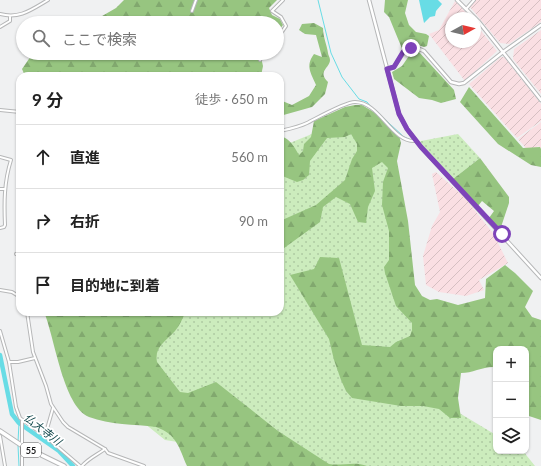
<!DOCTYPE html>
<html lang="ja">
<meta charset="utf-8">
<style>
body{margin:0;font-family:Lato,"Noto Sans JP",sans-serif;background:#f2f2f2;color:#222}
.controls{position:absolute;right:12px;bottom:12px;display:grid;overflow:hidden;border-radius:8px;box-shadow:0 1px 3px #0004}
.controls button{width:36px;height:36px;display:grid;place-items:center;padding:0;border:0;border-bottom:1px solid #e0e0e0;background:#fff;color:#222;font:20px sans-serif}
.compass{position:absolute;left:445px;top:12px;width:36px;height:36px;border-radius:50%;background:#fff;box-shadow:0 1px 3px #0004;rotate:82deg}
.stop{position:absolute;width:12px;height:12px;margin:-9px;border:3px solid #7e43b9;border-radius:50%;background:#fff}
.stop.end{background:#7e43b9;border-color:#fff;box-shadow:0 1px 4px #0008}
.list{margin:0;padding:0;list-style:none}
h2{display:flex;justify-content:space-between;align-items:center;height:52px;margin:0;padding:0 16px;font-size:17px}
h2 small{font-size:13px;font-weight:400;color:#767676}
.list li{display:grid;grid-template-columns:26px 1fr auto;gap:12px;align-items:center;box-sizing:border-box;height:64px;padding:0 16px;border-top:1px solid #e0e0e0}
.list b{display:block;font-size:15px;white-space:nowrap}
.list em{font-size:13px;font-style:normal;color:#767676}
.icon{flex:none;width:22px;height:22px;fill:none;stroke:currentColor;stroke-width:2;stroke-linecap:round;stroke-linejoin:round}
.map{position:relative;flex:none;width:541px;height:466px;overflow:hidden}
.search{position:absolute;background:#fff;box-shadow:0 1px 3px #0004;left:16px;top:16px;width:268px;height:44px;display:flex;align-items:center;gap:10px;box-sizing:border-box;padding:0 14px;border-radius:22px;color:#767676;font-size:15px}
.panel{position:absolute;background:#fff;box-shadow:0 1px 3px #0004;left:16px;top:72px;width:268px;height:244px;border-radius:12px}
.map>svg:first-child{display:block}
.industrial{fill:url(#industrial-furrows)}
.grass{fill:url(#grass-dots)}
.forest{fill:url(#forest-firs)}
.water{fill:#68dce5}
.lines{fill:none;stroke-linecap:round;stroke-linejoin:round}
.stream{stroke:#68dce5;stroke-width:1}
.river{stroke:#68dce5;stroke-width:4.5}
.minor-casing{stroke:#b6b7b8;stroke-width:4}
.tertiary-casing{stroke:#b6b7b8;stroke-width:4.5}
.primary-casing{stroke:#b6b7b8;stroke-width:5.5}
.minor{stroke:#fff;stroke-width:2}
.tertiary{stroke:#fff;stroke-width:2.5}
.primary{stroke:#fff;stroke-width:3.5}
.route{stroke:#7e43b9;stroke-width:5}
.labels{text-anchor:middle;dominant-baseline:central;stroke-width:3.5;stroke-linejoin:round;paint-order:stroke}
.shield{fill:#fff;stroke:#5c5c5d;stroke-width:1}
.shield-label{font-size:9px;font-weight:bold;fill:#161617}
.water-label{font-size:11px;font-style:italic;fill:#0f4549;stroke:#fff}
</style>
<div class="map">
<svg width="541" height="466" viewBox="0 0 541 466">
<defs>
<pattern id="industrial-furrows" width="10" height="10" patternUnits="userSpaceOnUse"><rect width="10" height="10" fill="#fadfe3"/><path d="M-1 1l2-2M0 10L10 0M9 11l2-2" fill="none" stroke="#d6bfc2"/></pattern>
<pattern id="grass-dots" width="8" height="8" patternUnits="userSpaceOnUse"><rect width="8" height="8" fill="#ccecbd"/><path d="M2 2h.1M6 6h.1" fill="none" stroke="#aecaa2" stroke-width="1.8" stroke-linecap="round"/></pattern>
<pattern id="forest-firs" width="22" height="20" patternUnits="userSpaceOnUse"><rect width="22" height="20" fill="#97c580"/><path d="M5 1l3.5 6h-7zM16 11l3.5 6h-7z" fill="#81a86e"/></pattern>
</defs>
<rect width="100%" height="100%" fill="#f0f1f2"/>
<g class="industrial">
<path d="M 476,0 L 541,0 L 541,22 L 509,44 L 500,43 L 470,7 Z"/>
<path d="M 455,1 L 471,18 L 451,18 L 451,42 L 475,42 L 475,23 L 497,51 L 465,81 L 429,34 L 439,30 Z"/>
<path d="M 541,30 L 541,94 L 513,59 L 514,49 Z"/>
<path d="M 501,57 L 504,57 L 541,104 L 541,121 L 517,138 L 469,84 Z"/>
<path d="M 541,122 L 541,149 L 538,146 L 531,154 L 518,139 Z"/>
<path d="M 436,172 L 464,197 L 493,233 L 508,263 L 479,280 L 484,290 L 466,296 L 439,292 L 426,285 L 423,256 L 432,226 L 440,212 L 432,174 Z"/>
</g>
<g class="grass">
<path d="M 361,114 L 391,156 L 415,339 L 354,389 L 451,408 L 496,435 L 496,451 L 523,451 L 535,466 L 214,466 L 197,445 L 165,440 L 113,398 L 138,312 L 280,312 L 280,147 Z"/>
<path d="M 458,134 L 480,158 L 453,179 L 420,142 L 421,141 Z"/>
</g>
<g class="forest">
<path d="M 124,0 L 277,0 L 269,8 L 272,15 L 280,19 L 283,25 L 277,33 L 277,23 L 90,23 L 116,8 Z"/>
<path d="M 385,0 L 408,0 L 405,13 L 409,25 L 416,32 L 426,34 L 429,36 L 427,46 L 424,47 L 418,45 L 403,51 L 389,17 L 384,12 Z"/>
<path d="M 314,23 L 323,28 C 323,37 327,45 328,53 C 328,55 330,57 330,60 C 330,68 317,71 328,82 L 325,94 L 312,107 L 280,116 L 280,100 L 292,105 L 309,96 L 316,85 C 311,73 305,66 314,54 L 322,57 L 316,35 L 305,34 L 299,30 L 302,24 Z"/>
<path d="M 419,52 L 454,90 L 456,99 L 441,103 L 432,100 L 419,98 L 394,79 L 392,72 L 402,66 L 411,53 Z"/>
<path d="M 33,53 L 260,53 L 263,66 L 261,76 L 25,76 L 22,69 Z"/>
<path d="M 469,87 L 523,148 L 540,147 L 541,149 L 541,167 L 531,165 L 498,144 L 460,102 Z"/>
<path d="M 355,105 L 362,105 L 377,114 L 399,135 L 401,143 L 397,161 L 408,221 L 415,285 L 422,296 L 430,300 L 437,299 L 458,305 L 485,298 L 486,279 L 505,265 L 515,273 L 533,291 L 525,307 L 532,317 L 541,320 L 541,420 L 526,415 L 526,349 L 496,349 L 496,367 C 483,366 473,373 461,373 L 458,398 L 461,418 L 450,418 L 439,409 L 423,406 L 401,406 L 352,398 L 346,391 L 341,380 L 334,360 L 329,339 L 290,275 L 314,269 L 320,257 L 339,258 L 362,345 L 390,347 L 396,342 L 410,336 L 412,330 L 412,323 L 396,306 L 385,273 L 384,267 L 389,260 L 389,231 L 382,205 L 383,182 L 388,168 L 382,162 L 372,168 L 375,191 L 368,207 L 366,223 L 358,222 L 350,204 L 336,197 L 323,207 L 320,222 L 280,251 L 280,221 L 316,205 L 345,180 L 352,159 L 357,151 L 357,144 L 351,134 L 345,137 L 327,138 L 310,161 L 309,175 L 303,180 L 297,182 L 280,175 L 280,136 C 291,139 294,147 299,155 L 303,151 L 304,144 L 311,137 L 314,121 L 345,107 Z"/>
<path d="M 480,158 L 509,197 L 509,203 L 500,230 L 489,218 L 494,211 L 482,201 L 478,206 L 453,179 Z"/>
<path d="M 44,312 L 185,312 C 183,319 179,326 175,331 C 166,341 154,347 157,362 L 180,392 L 188,393 L 216,382 L 278,431 L 329,464 C 342,466 355,461 367,466 L 187,466 C 179,448 177,434 156,427 C 134,424 110,425 89,417 C 63,406 55,338 44,312 Z"/>
</g>
<path class="water" d="M 419,0 L 438,0 L 442,4 L 436,11 L 435,16 L 430,17 L 424,23 Z"/>
<g class="lines">
<g class="stream">
<path d="M 318,0 L 331,53 L 337,66 L 342,77 L 359,99 L 367,102 L 371,107"/>
<path d="M 378,113 L 404,137 L 409,139"/>
<path d="M 18,442 L 19,423"/>
<path d="M 18,445 L 19,466"/>
</g>
<path class="river" d="M 0,355 L 12,414 L 19,423 L 59,451 L 73,466"/>
<defs>
<g id="minor">
<path d="M 467,8 L 474,0"/>
<path d="M 192,11 L 196,0"/>
<path d="M 0,14 C 20,19 31,10 48,0"/>
<path d="M 0,27 L 10,21 L 10,17"/>
<path d="M 277,39 L 286,26 L 281,17 L 272,11 L 283,0"/>
<path d="M 260,60 L 266,53"/>
<path d="M 0,110 L 20,112"/>
<path d="M 19,112 L 20,118"/>
<path d="M 280,131 C 289,129 299,127 307,123 C 317,118 345,102 355,102 C 380,102 391,142 415,141"/>
<path d="M 0,157 L 11,160 C 4,182 4,203 5,225 L 4,227 L 0,228"/>
<path d="M 0,189 L 5,189"/>
<path d="M 16,254 L 20,253"/>
<path d="M 0,290 L 12,292 L 20,297"/>
<path d="M 27,312 L 33,352 L 46,386 L 51,404 L 63,422 L 68,427 L 105,449 L 108,453 L 144,466"/>
<path d="M 0,331 L 9,362 L 16,407 L 20,418 L 45,436 L 80,466"/>
<path d="M 9,362 L 18,362 L 35,358"/>
<path d="M 0,436 L 5,466"/>
<path d="M 45,436 L 53,408"/>
<path d="M 22,466 L 22,421"/>
<path d="M 82,466 C 89,458 97,455 105,449"/>
</g>
<g id="tertiary">
<path d="M 369,0 L 399,114 L 407,129 L 421,147 L 541,278"/>
<path d="M 457,0 L 479,22 L 541,100"/>
<path d="M 387,69 L 394,67 C 403,55 405,42 424,51 L 451,82 L 459,84 L 464,83 L 503,52 L 541,25"/>
</g>
<path id="primary" d="M 0,431 L 21,445 L 64,466"/>
</defs>
<use href="#minor" class="minor-casing"/>
<use href="#tertiary" class="tertiary-casing"/>
<use href="#primary" class="primary-casing"/>
<use href="#minor" class="minor"/>
<use href="#tertiary" class="tertiary"/>
<use href="#primary" class="primary"/>
</g>
<g class="lines">
<path class="route" d="M 411,48 L 403,52 L 394,67 L 387,69 L 399,114 L 407,129 L 421,147 L 502,234"/>
</g>
<g class="labels">
<rect class="shield" x="21" y="443" width="20" height="14" rx="3"/>
<g class="shield-label">
<text x="31" y="450">55</text>
</g>
<g class="water-label">
<text transform="translate(43 429) rotate(38)">仏大寺川</text>
</g>
</g>
</svg>
<div class="controls">
<button>+</button>
<button>−</button>
<button><svg class="icon" aria-label="layers" viewBox="0 0 24 24"><path d="M12 4l9 5-9 5-9-5zM3 14l9 5 9-5"/></svg></button>
</div>
<svg class="compass" viewBox="-18 -18 36 36"><path d="M0-13l5 13h-10z" fill="#e53935"/><path d="M0 13l5-13h-10z" fill="#767676"/></svg>
<div class="stop" style="left:502px;top:234px"></div>
<div class="stop end" style="left:411px;top:48px"></div>
<div class="search"><svg class="icon" aria-label="search" viewBox="0 0 24 24"><circle cx="10" cy="10" r="6"/><path d="M15 15l6 6"/></svg>ここで検索</div>
<section class="panel">
<h2>9 分<small>徒歩 · 650 m</small></h2>
<ul class="list">
<li><svg class="icon" aria-label="ahead" viewBox="0 0 24 24"><path d="M12 20V5M6 11l6-6 6 6"/></svg><div><b>直進</b></div><em>560 m</em></li>
<li><svg class="icon" aria-label="right" viewBox="0 0 24 24"><path d="M7 20v-9h11M14 6l5 5-5 5"/></svg><div><b>右折</b></div><em>90 m</em></li>
<li><svg class="icon" aria-label="arrive" viewBox="0 0 24 24"><path d="M6 21V4h12l-3 4 3 4H6"/></svg><div><b>目的地に到着</b></div></li>
</ul>
</section>
</div>
